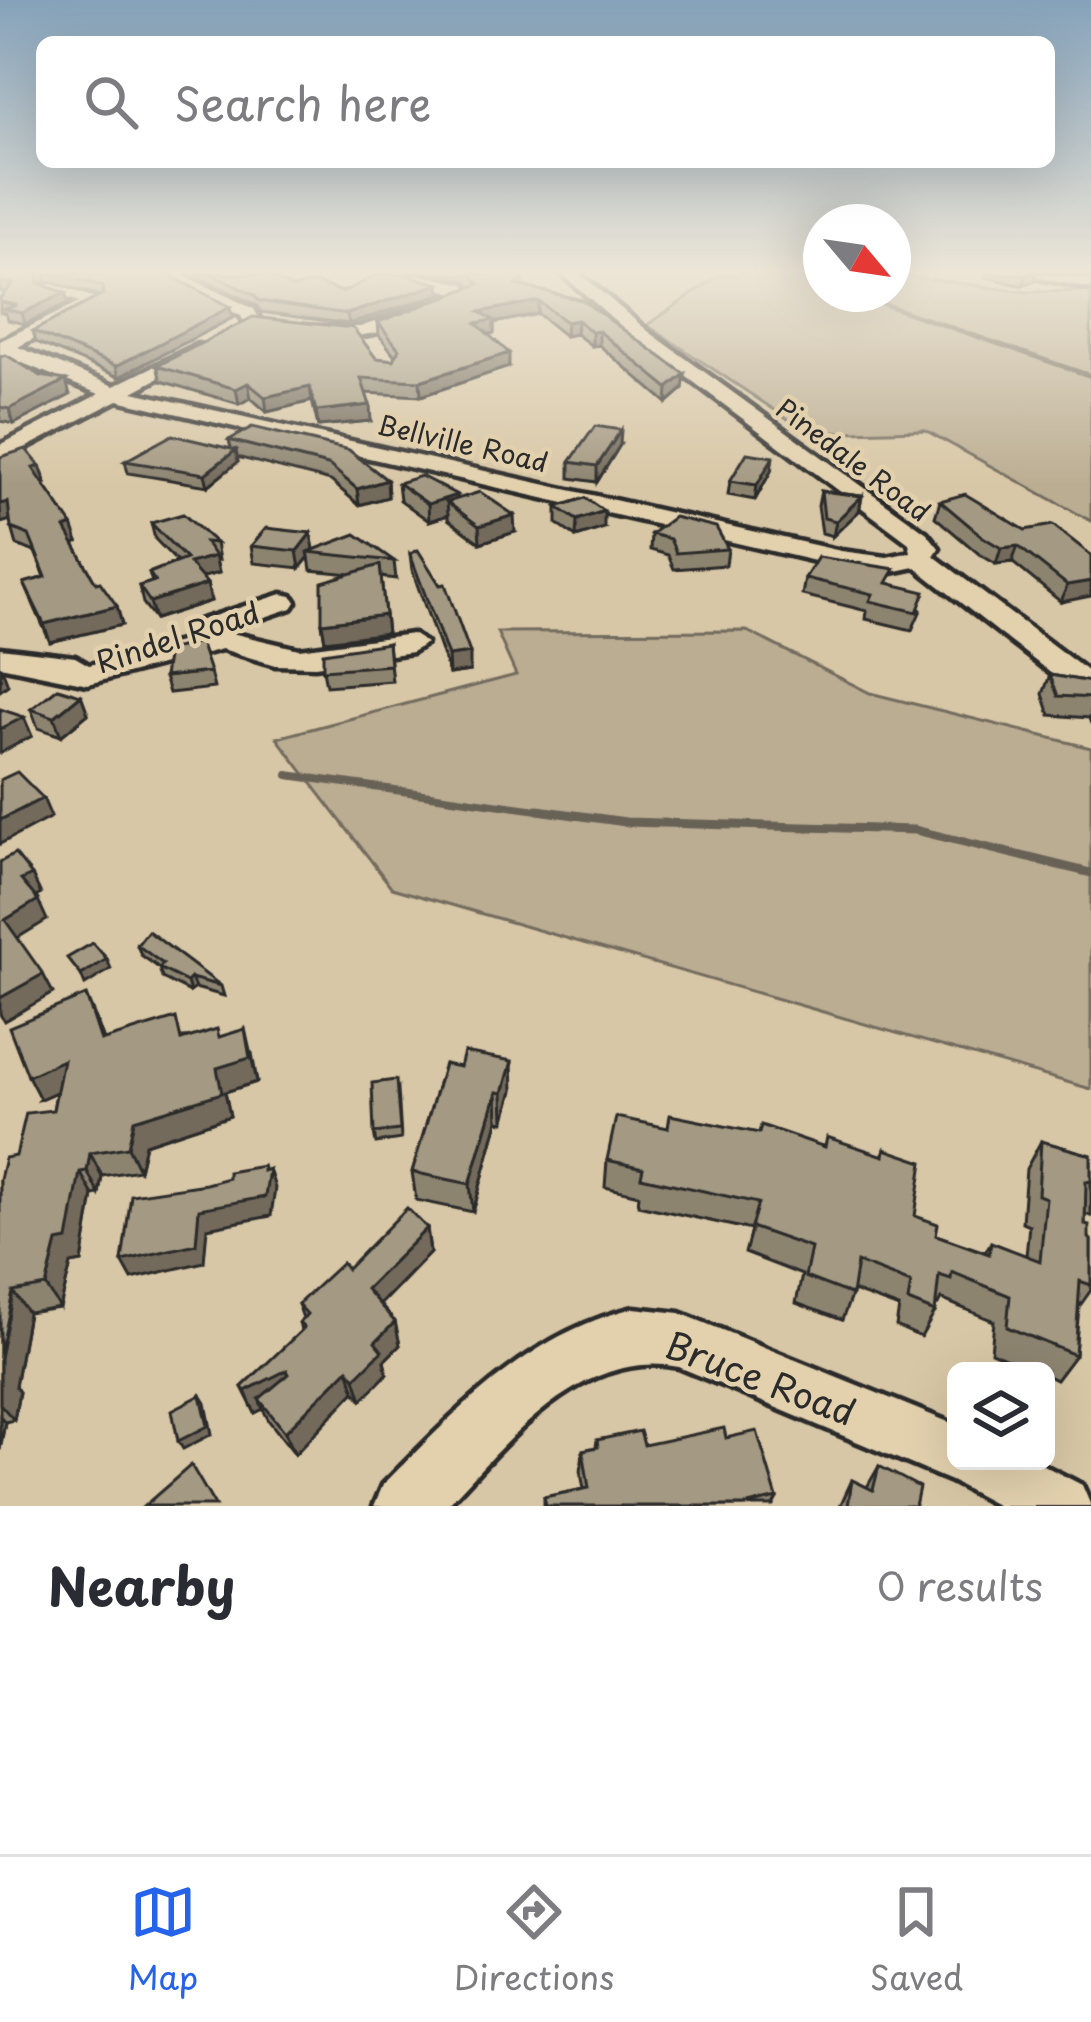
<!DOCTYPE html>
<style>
body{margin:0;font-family:"Playpen Sans",sans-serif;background:#f2f2f3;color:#2b2b33}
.controls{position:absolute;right:36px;bottom:36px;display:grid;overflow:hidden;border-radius:18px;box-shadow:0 12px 48px #0002}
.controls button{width:108px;height:108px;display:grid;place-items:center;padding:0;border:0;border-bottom:3px solid #e1e1e2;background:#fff;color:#2b2b33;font:60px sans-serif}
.compass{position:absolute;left:803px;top:204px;width:108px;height:108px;border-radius:50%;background:#fff;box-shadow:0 12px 48px #0002;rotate:119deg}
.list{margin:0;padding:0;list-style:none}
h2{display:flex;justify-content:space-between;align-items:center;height:156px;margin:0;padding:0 48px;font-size:51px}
h2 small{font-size:39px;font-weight:400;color:#7c7c81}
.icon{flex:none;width:66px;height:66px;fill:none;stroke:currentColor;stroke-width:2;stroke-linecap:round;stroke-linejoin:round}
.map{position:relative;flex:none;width:1091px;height:1506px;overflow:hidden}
.search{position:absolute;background:#fff;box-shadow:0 12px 48px #0002;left:36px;right:36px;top:36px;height:132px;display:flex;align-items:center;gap:30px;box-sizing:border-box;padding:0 42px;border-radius:18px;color:#7c7c81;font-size:45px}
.sheet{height:348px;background:#fff}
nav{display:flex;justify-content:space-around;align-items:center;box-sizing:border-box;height:168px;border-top:3px solid #e1e1e2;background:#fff;font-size:33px;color:#7c7c81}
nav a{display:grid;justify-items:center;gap:6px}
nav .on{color:#2563eb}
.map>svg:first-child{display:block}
.green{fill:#bbad92;stroke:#736c5e;stroke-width:3}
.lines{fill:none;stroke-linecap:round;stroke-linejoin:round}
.stream-far2{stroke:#686257;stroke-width:4.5}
.stream-far1{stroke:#686257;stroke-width:8}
.stream{stroke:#686257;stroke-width:9}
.minor-casing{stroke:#2b2b2b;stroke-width:9}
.minor{fill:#e3d1ae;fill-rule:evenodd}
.wall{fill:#8d8470;stroke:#2b2b2b;stroke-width:3}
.shaded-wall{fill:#736b5b;stroke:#2b2b2b;stroke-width:3}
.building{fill:#a49982;stroke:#2b2b2b;stroke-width:3}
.labels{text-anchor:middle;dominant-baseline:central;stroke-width:9;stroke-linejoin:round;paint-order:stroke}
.far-street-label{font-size:27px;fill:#2b2b2b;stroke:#e3d1ae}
.street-label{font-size:30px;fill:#2b2b2b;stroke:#e3d1ae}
.near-street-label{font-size:36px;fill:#2b2b2b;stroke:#e3d1ae}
</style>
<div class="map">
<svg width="1091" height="1506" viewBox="0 0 1091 1506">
<rect width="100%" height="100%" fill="#d8c7a6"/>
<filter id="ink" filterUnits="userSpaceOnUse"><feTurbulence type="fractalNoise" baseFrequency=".00833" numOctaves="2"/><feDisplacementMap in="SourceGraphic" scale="24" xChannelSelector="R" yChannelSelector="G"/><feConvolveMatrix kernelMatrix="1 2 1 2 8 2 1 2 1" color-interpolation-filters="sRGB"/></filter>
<g filter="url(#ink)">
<g class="green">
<path d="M 722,274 L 821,274 L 821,294 L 893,294 L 893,274 L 1025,292 L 1091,291 L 1091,521 L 925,430 L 809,433 L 647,325 Z"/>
<path d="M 747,631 L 870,693 L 1091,748 L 1091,1089 L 392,888 L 277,738 L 516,675 L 497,632 Z"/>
</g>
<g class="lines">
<g class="stream-far2">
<path d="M 801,274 L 821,283"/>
<path d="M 854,294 L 1091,376"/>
</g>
<path class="stream-far1" d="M 288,775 L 559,813"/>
<path class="stream" d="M 538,810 L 626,822 L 915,830 L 1091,873"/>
<defs>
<g id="minor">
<path d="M 160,274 L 181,274 L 254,309 L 260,320 L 245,324 L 241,316 Z"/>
<path d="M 416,274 L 465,284 L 475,296 C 445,316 338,352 306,332 L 315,327 L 360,327 L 457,294 L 404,278 Z"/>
<path d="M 562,274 L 580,274 L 648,331 L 927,533 L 939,548 L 934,556 L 1091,674 L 1091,698 L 1080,696 L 915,567 L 887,573 L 841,567 L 118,400 L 0,461 L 0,445 L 99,394 L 0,354 L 0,341 L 80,302 L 45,291 L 43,288 L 51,283 L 103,301 L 18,347 L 114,386 L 197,345 L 203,346 L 203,354 L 133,392 L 841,551 L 887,557 L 911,552 L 909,543 L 636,339 Z"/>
<path d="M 1034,274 L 1091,279 L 1091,289 L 1036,277 Z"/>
<path d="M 282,594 L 292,596 L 296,602 L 292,608 L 223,631 L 299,649 L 412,634 L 426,643 L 412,652 L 315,666 L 275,665 L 222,649 L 88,684 L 0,666 L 0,648 L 75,657 L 89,665 L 195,638 L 185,630 L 189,624 Z"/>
<path d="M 634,1308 L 680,1313 L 956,1425 L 956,1461 L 1035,1461 L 1082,1485 L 1091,1506 L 998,1506 L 951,1481 L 679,1367 C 581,1348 508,1441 446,1506 L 374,1506 L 383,1485 C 457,1411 529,1333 634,1308 Z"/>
</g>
</defs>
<use href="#minor" class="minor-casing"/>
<use href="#minor" class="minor"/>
</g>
<g class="wall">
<path d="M 0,274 L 167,274 L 232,318 L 119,377 L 36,342 L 33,331 L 100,296 L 46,281 L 41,284 L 68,303 L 25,324 L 8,320 L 5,313 L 0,312 L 0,298 L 5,292 L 0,291 Z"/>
<path d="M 192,274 L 265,274 L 293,288 L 343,292 L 404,275 L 439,284 L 440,294 L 349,324 L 261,312 L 256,305 Z"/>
<path d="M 423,274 L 508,274 L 523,277 L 523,287 L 582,300 L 683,389 L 667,403 L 599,345 L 592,346 L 576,334 L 565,336 L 538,314 L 494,323 L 494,333 L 488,334 L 509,367 L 421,396 L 365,393 L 371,421 L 318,426 L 312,401 L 267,412 L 251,398 L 239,404 L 161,381 L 157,366 L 376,358 L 394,360 L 396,357 L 379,335 L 378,322 L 471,287 L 466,280 Z"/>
<path d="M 986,274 L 1036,274 L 1035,281 L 1023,286 L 986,277 Z"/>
<path d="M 0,357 L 70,395 L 14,424 L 0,421 Z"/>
<path d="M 229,440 L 387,480 L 388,497 L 359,505 L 331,481 L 237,457 L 238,462 L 208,486 L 128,473 L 125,461 L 231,449 Z"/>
<path d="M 620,445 L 597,482 L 570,478 L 570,462 Z"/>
<path d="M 0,457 L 40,466 L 46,483 L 43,483 L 78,542 L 74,544 L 96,583 L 117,606 L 122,625 L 50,642 L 24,583 L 45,577 L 35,552 L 17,545 L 10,520 L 0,521 Z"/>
<path d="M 771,471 L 755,500 L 728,495 L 730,481 Z"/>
<path d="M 398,483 L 457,495 L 457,499 L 515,532 L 480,543 L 448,519 L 448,515 L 429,521 L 400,500 Z"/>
<path d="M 821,491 L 862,496 L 859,511 L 833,536 L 822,533 L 818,506 Z"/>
<path d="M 940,501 L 1025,530 L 1091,555 L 1061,602 L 1012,562 L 996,564 L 979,554 L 935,517 Z"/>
<path d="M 557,507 L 604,528 L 576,537 L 557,524 Z"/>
<path d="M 151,523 L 216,543 L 219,560 L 216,559 L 219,573 L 202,577 L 207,584 L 211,601 L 155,619 L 143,603 L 139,586 L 152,582 L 149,573 L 177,562 L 155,539 Z"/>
<path d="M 311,533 L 314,550 L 394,561 L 396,579 L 381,577 L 387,633 L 325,641 L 322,623 L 351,574 L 311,570 L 309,557 L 300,568 L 254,563 L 251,546 Z"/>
<path d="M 651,534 L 728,549 L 726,565 L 674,569 L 668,555 L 650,550 Z"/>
<path d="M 410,554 L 440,585 L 470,671 L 449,674 L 412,570 Z"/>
<path d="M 805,578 L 891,584 L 921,610 L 912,630 L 866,619 L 867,611 L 802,595 Z"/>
<path d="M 388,643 L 392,681 L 326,686 L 323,670 Z"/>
<path d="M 210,672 L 214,688 L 169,693 L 164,677 Z"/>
<path d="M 1050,675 L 1091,682 L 1091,724 L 1089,718 L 1050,715 L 1043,694 Z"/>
<path d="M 81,695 L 88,714 L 61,736 L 38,728 L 31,709 Z"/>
<path d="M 137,945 L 221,986 L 224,996 L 195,988 L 190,992 L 162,978 L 159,968 L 141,955 Z"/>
<path d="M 96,1019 L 104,1040 L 220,1037 L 252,1053 L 257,1082 L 225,1092 L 230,1116 L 145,1144 L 139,1170 L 102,1176 L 99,1194 L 93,1195 L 82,1262 L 71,1264 L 60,1308 L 28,1313 L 15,1386 L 19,1392 L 14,1420 L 5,1422 L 0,1450 L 0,1179 L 53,1110 L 56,1092 L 40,1099 Z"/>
<path d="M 444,1064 L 513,1090 L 504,1122 L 498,1121 L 473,1212 L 416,1200 L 412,1172 Z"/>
<path d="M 398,1089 L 401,1139 L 376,1143 L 374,1133 Z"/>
<path d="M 668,1128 L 824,1146 L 882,1156 L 885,1149 L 915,1216 L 936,1235 L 985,1252 L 991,1242 L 1026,1256 L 1029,1225 L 1022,1222 L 1026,1169 L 1041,1141 L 1091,1155 L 1091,1216 L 1085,1214 L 1085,1224 L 1089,1238 L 1091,1240 L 1091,1290 L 1079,1307 L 1075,1355 L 1056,1380 L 1046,1375 L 1046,1371 L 1035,1371 L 991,1352 L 994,1321 L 941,1299 L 938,1305 L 936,1304 L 935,1312 L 921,1337 L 896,1326 L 899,1308 L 853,1291 L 842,1320 L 796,1303 L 802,1275 L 745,1253 L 751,1230 L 638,1205 L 639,1195 L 605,1187 L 607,1160 Z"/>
<path d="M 427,1228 L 430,1253 L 380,1305 L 395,1322 L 400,1345 L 384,1361 L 387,1374 L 362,1400 L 355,1391 L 295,1454 L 269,1421 L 263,1409 L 255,1413 L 242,1387 L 301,1331 L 299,1323 L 303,1318 L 298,1304 L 347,1269 Z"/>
<path d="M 726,1438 L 777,1498 L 773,1506 L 544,1506 L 544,1497 L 584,1489 L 581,1473 L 583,1450 L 596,1447 L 597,1440 L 644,1445 Z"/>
<path d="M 879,1466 L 915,1506 L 840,1506 L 852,1480 L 867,1487 Z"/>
</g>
<g class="shaded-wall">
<path d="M 44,274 L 46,281 L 40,285 L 41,294 L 38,275 Z"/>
<path d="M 1029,274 L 1036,274 L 1035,281 L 1023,286 L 1026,275 Z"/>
<path d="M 439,284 L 440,294 L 349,324 L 347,314 Z"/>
<path d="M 65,293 L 68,303 L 25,324 L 22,313 Z"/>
<path d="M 538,301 L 538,314 L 494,323 L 494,333 L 476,337 L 476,323 L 480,312 Z"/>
<path d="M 230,307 L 232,318 L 119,377 L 116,366 Z"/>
<path d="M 577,320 L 576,334 L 565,336 L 566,322 Z"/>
<path d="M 599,331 L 599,345 L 592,346 L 592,332 Z"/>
<path d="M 509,353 L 509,367 L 421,396 L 420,381 Z"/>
<path d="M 685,374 L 683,389 L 667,403 L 668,388 Z"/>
<path d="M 66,380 L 70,395 L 14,424 L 9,409 Z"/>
<path d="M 248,383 L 251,398 L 239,404 L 236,389 Z"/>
<path d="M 310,387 L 312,401 L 267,412 L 265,397 Z"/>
<path d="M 370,405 L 371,421 L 318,426 L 316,411 Z"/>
<path d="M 621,430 L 620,445 L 597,482 L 597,466 Z"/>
<path d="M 236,450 L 238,462 L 208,486 L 205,474 Z"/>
<path d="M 773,457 L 771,471 L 755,500 L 757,485 Z"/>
<path d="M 40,466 L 46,483 L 38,485 L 33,468 Z"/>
<path d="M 387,480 L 388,497 L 359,505 L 357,489 Z"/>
<path d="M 457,495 L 458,510 L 447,502 L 448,515 L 429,521 L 428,504 Z"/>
<path d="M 862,496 L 859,511 L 833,536 L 836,521 Z"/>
<path d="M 8,502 L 14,519 L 1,523 L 0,504 Z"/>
<path d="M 604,511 L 604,528 L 576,537 L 577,520 Z"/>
<path d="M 514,515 L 515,532 L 480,543 L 479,526 Z"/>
<path d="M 72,525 L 78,542 L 70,546 L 65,528 Z"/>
<path d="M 311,533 L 314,550 L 308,552 L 309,557 L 300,568 L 297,551 Z"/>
<path d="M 1018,546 L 1012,562 L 996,564 L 1001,548 Z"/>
<path d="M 215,556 L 219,573 L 193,580 L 189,563 Z"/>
<path d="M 1091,581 L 1091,596 L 1061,602 L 1067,585 Z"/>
<path d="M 207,584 L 211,601 L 155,619 L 150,602 Z"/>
<path d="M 117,606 L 122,625 L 50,642 L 44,624 Z"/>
<path d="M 385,615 L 387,633 L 325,641 L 322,623 Z"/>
<path d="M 470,653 L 470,671 L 449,674 L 448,656 Z"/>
<path d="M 1,666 L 8,685 L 0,691 Z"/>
<path d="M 81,695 L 88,714 L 61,736 L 54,717 Z"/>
<path d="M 24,717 L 32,736 L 0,753 L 0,729 Z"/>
<path d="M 43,798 L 51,817 L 0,844 L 0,820 Z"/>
<path d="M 32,875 L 41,894 L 30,900 L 21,880 Z"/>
<path d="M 38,900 L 47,920 L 14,940 L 5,920 Z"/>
<path d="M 107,959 L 111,969 L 85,985 L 81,975 Z"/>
<path d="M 43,974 L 53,993 L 4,1021 L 0,1014 L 0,998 Z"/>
<path d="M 191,978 L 195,988 L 190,992 L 187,982 Z"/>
<path d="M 86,995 L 96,1019 L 112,1065 L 101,1041 Z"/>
<path d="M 245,1029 L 257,1082 L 225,1092 L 230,1116 L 145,1144 L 139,1170 L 128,1147 L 134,1120 L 217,1068 Z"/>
<path d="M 63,1060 L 74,1084 L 40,1099 L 28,1076 Z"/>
<path d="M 512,1061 L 513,1090 L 504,1122 L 503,1093 Z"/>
<path d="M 497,1092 L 498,1121 L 473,1212 L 470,1184 Z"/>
<path d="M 90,1153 L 102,1176 L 99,1194 L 87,1171 Z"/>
<path d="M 263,1166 L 268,1181 L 269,1169 L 275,1188 L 271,1216 L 207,1228 L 204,1262 L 132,1279 L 122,1261 Z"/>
<path d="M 80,1172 L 93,1195 L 82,1262 L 71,1264 L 60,1308 L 46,1286 L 57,1242 Z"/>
<path d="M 427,1228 L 430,1253 L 371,1313 L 366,1289 Z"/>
<path d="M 13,1292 L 28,1313 L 15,1386 L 19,1392 L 14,1420 L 0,1404 L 0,1357 Z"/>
<path d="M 395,1322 L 400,1345 L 384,1361 L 387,1374 L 362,1400 L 355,1378 L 375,1342 Z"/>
<path d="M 348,1369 L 355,1391 L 295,1454 L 285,1432 Z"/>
<path d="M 287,1370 L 296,1393 L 259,1399 L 263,1409 L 255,1413 L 245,1391 Z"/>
<path d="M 201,1395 L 206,1403 L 212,1434 L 183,1449 L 178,1441 Z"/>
<path d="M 0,1416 L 5,1422 L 0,1450 Z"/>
</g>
<g class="building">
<path d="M 0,274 L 39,274 L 38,283 L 65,293 L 22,313 L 4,309 L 17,305 L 0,302 L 0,298 L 13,284 L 0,282 Z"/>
<path d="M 56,274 L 167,274 L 230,307 L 116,366 L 33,331 L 103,295 L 102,286 Z"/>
<path d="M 211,274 L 265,274 L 293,288 L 314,282 L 343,292 L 378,274 L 404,274 L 439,284 L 347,314 L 259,301 L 254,295 Z"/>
<path d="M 471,274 L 508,274 L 523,277 L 516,285 L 582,300 L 685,374 L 668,388 L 599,331 L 592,332 L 577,320 L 566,322 L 538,301 L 480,312 L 494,320 L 476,323 L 509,353 L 420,381 L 361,378 L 370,405 L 316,411 L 310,387 L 265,397 L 248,383 L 236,389 L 157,366 L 253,317 L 353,328 L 376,358 L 394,360 L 399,349 L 378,322 L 479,284 Z"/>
<path d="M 6,355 L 41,376 L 66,380 L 9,409 L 0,407 L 0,357 Z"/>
<path d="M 595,426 L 621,430 L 597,466 L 570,462 Z"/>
<path d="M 252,427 L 349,450 L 387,480 L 357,489 L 329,465 L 229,440 Z"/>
<path d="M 172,435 L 236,450 L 205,474 L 125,461 Z"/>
<path d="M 26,449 L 40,466 L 33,468 L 72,525 L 65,528 L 96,583 L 100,582 L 117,606 L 44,624 L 24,583 L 46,577 L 29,535 L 11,528 L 8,502 L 0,504 L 0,457 Z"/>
<path d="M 747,453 L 773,457 L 757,485 L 730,481 Z"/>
<path d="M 421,476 L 457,495 L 428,504 L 398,483 Z"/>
<path d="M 821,491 L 862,496 L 836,521 L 824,518 Z"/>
<path d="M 480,492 L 514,515 L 479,526 L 447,502 Z"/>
<path d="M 965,494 L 1025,530 L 1053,525 L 1091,555 L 1091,581 L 1067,585 L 1018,546 L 1001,548 L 983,537 L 940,501 Z"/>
<path d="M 585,498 L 604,511 L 577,520 L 557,507 Z"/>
<path d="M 183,514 L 216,543 L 205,542 L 215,556 L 189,563 L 207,584 L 150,602 L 139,586 L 155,581 L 149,573 L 186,559 L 151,523 Z"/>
<path d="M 674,517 L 716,527 L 728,549 L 676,553 L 670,539 L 651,534 Z"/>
<path d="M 266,528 L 311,533 L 297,551 L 251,546 Z"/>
<path d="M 356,534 L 394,561 L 308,552 Z"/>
<path d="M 418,550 L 440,585 L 445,584 L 470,653 L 448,656 L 410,554 Z"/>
<path d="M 818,557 L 895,569 L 887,583 L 925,592 L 917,612 L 870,601 L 873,594 L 805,578 Z"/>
<path d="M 380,565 L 385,615 L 322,623 L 322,582 Z"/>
<path d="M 200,642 L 210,672 L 164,677 L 168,650 Z"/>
<path d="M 388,643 L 390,665 L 323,670 L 323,653 Z"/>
<path d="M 1050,675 L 1091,682 L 1091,698 L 1058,696 Z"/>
<path d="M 58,688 L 81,695 L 54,717 L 31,709 Z"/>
<path d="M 0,709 L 24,717 L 0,729 Z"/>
<path d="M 17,772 L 43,798 L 0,820 L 0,780 Z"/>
<path d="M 15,854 L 32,875 L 21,880 L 38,900 L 5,920 L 43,974 L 0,998 L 0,862 Z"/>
<path d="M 148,931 L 221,986 L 191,978 L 187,982 L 159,968 L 163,964 L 137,945 Z"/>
<path d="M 93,943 L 107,959 L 81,975 L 67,958 Z"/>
<path d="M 86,995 L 101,1041 L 176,1018 L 181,1040 L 217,1029 L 219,1037 L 245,1029 L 250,1058 L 217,1068 L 222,1093 L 134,1120 L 128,1147 L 90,1153 L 87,1171 L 80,1172 L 68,1240 L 57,1242 L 46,1286 L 13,1292 L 0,1357 L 0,1179 L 5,1158 L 16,1156 L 26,1113 L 53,1110 L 63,1060 L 28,1076 L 9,1027 Z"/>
<path d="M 464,1052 L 512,1061 L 503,1093 L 497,1092 L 470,1184 L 412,1172 L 444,1064 L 460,1067 Z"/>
<path d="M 396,1080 L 400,1130 L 374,1133 L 372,1083 Z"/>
<path d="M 670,1115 L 759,1133 L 761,1125 L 825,1147 L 827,1137 L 884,1156 L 885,1149 L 923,1162 L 915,1216 L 938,1224 L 936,1235 L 989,1254 L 991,1242 L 1040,1261 L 1046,1198 L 1038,1195 L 1041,1141 L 1091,1155 L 1091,1182 L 1086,1181 L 1085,1224 L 1089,1225 L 1089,1238 L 1091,1240 L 1091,1285 L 1080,1281 L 1075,1355 L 1007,1327 L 1010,1296 L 952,1272 L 951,1279 L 939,1275 L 935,1312 L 908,1301 L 911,1283 L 857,1262 L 852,1295 L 805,1277 L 811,1248 L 751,1227 L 758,1203 L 641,1177 L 643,1168 L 607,1160 L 616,1117 L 668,1128 Z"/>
<path d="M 263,1166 L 263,1171 L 269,1169 L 265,1197 L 199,1209 L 196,1244 L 122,1261 L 131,1195 L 206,1184 L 228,1178 L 228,1172 Z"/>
<path d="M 407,1208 L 427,1228 L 366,1289 L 395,1322 L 375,1342 L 382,1351 L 355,1378 L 348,1369 L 285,1432 L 259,1399 L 289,1374 L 287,1370 L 245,1391 L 242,1387 L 304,1328 L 299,1323 L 307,1314 L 298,1304 L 342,1263 L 347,1269 Z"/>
<path d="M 201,1395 L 208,1426 L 178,1441 L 172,1410 Z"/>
<path d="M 724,1428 L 726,1438 L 757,1431 L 777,1498 L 744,1506 L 546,1506 L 544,1497 L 589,1488 L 583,1450 L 598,1447 L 597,1440 L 640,1431 L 644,1445 Z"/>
<path d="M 191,1465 L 215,1506 L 144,1506 Z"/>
<path d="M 879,1466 L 919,1487 L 915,1506 L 848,1506 L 852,1480 L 873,1490 Z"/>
</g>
</g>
<linearGradient id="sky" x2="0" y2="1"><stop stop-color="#85a2ba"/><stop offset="0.56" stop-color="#ede6d7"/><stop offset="1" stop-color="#ede6d7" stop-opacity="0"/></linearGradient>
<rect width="1091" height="485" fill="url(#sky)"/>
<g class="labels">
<g class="far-street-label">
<text transform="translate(463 442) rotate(13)">Bellville Road</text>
<text transform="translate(854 459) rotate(37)">Pinedale Road</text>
</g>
<g class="street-label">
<text transform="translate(177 636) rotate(-18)">Rindel Road</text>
</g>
<g class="near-street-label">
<text transform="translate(761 1377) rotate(21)">Bruce Road</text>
</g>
</g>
</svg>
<div class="controls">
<button><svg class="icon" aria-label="layers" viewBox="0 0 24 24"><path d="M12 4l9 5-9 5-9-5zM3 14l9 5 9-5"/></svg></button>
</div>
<svg class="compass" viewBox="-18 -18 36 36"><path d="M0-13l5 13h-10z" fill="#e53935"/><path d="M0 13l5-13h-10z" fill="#7c7c81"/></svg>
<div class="search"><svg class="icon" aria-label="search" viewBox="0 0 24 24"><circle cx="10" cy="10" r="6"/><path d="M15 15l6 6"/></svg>Search here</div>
</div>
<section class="sheet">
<h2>Nearby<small>0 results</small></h2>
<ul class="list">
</ul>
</section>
<nav>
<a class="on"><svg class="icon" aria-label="map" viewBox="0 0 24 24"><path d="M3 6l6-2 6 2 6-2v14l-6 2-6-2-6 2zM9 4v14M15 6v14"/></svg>Map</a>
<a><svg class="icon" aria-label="directions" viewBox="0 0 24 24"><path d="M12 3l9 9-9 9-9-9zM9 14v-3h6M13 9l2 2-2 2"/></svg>Directions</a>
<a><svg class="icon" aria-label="saved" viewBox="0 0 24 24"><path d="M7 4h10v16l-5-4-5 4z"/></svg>Saved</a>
</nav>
